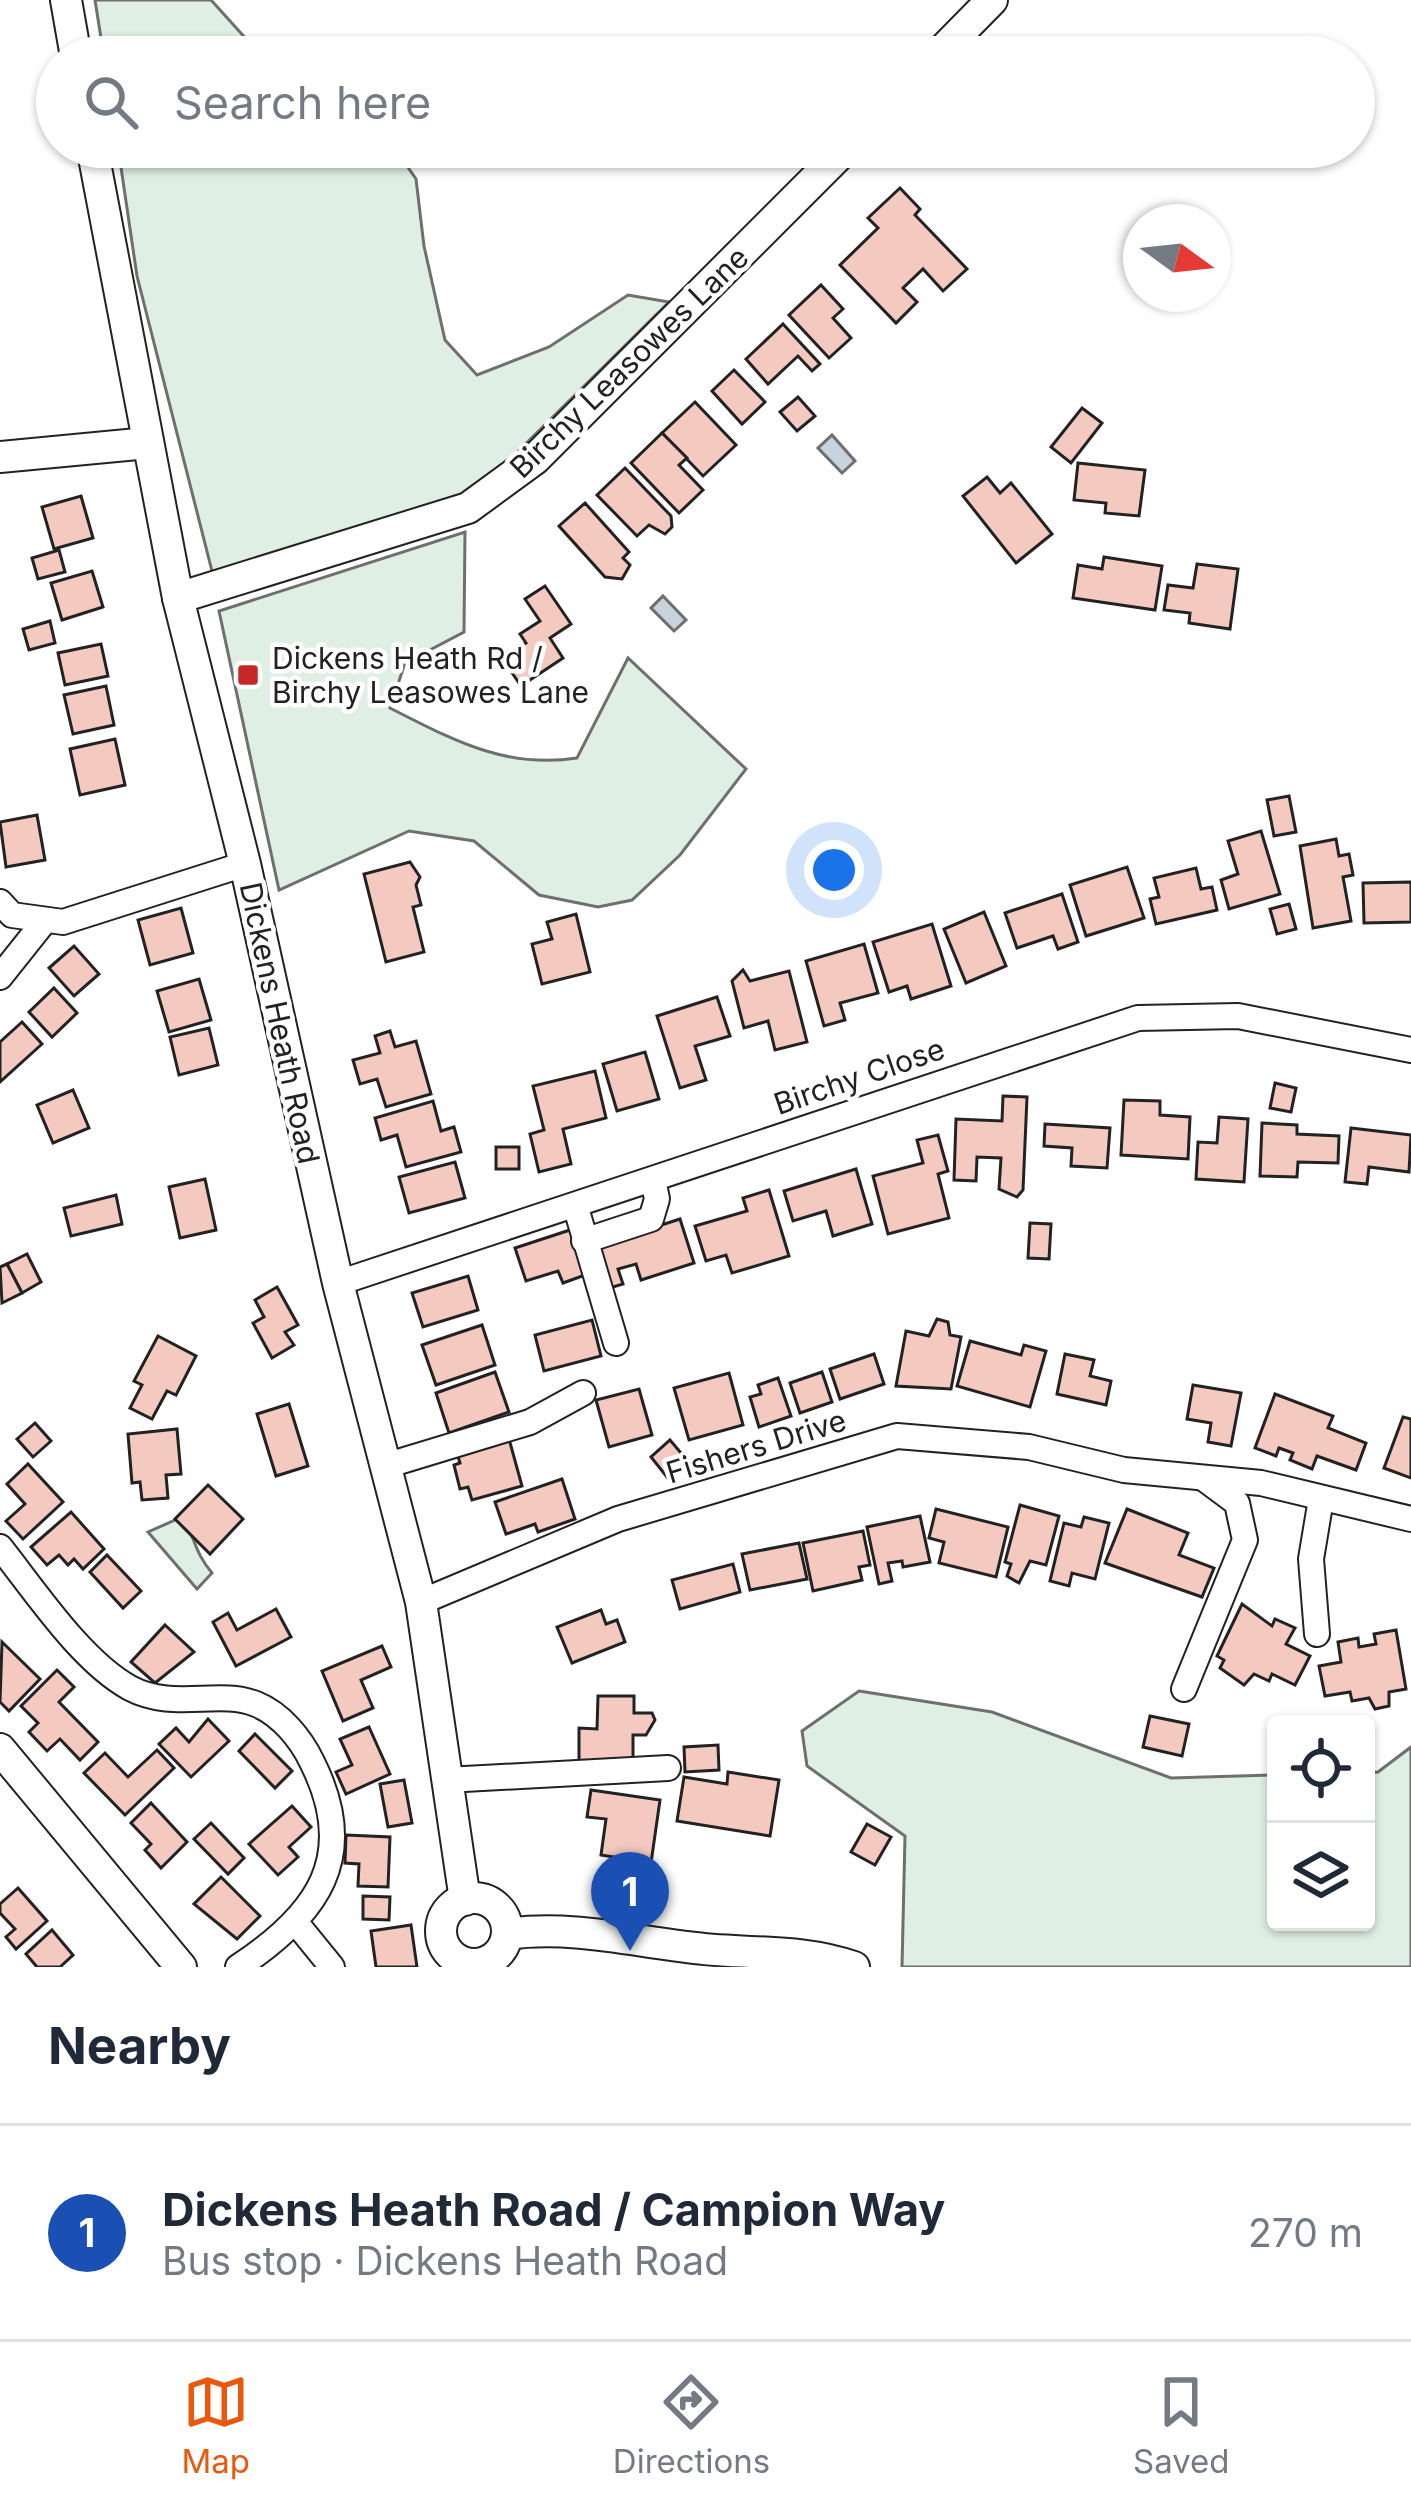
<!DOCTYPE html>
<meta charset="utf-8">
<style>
body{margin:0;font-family:Inter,sans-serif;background:#f2f2f3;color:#1f2937}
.controls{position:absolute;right:36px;bottom:36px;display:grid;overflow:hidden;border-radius:12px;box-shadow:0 3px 9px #0004}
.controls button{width:108px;height:108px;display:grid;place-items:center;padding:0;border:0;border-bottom:3px solid #e0e1e3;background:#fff;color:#1f2937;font:60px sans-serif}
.compass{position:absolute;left:1123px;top:204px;width:108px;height:108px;border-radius:50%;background:#fff;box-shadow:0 3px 9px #0004;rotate:105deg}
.you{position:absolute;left:834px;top:870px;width:42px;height:42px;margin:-30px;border:9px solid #fff;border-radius:50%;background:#1a73e8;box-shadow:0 0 0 18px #1a73e833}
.badge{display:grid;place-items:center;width:78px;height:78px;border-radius:50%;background:#ea580c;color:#fff;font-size:39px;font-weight:700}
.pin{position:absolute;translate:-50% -99px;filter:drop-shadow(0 3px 6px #0008)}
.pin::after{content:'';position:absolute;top:63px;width:42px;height:36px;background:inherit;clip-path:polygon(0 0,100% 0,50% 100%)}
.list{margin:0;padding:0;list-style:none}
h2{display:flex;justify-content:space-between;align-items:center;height:156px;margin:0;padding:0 48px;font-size:51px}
h2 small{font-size:39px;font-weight:400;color:#747a83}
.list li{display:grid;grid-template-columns:78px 1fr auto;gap:36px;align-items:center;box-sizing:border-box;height:216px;padding:0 48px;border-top:3px solid #e0e1e3}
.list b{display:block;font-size:45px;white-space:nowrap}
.list p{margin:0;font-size:39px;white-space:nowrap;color:#747a83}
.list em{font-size:39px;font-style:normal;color:#747a83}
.icon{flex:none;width:66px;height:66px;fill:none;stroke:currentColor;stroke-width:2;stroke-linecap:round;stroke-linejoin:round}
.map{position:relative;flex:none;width:1411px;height:1967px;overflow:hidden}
.search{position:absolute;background:#fff;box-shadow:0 3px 9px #0004;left:36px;right:36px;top:36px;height:132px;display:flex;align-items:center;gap:30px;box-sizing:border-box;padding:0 42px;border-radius:66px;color:#747a83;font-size:45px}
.sheet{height:372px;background:#fff}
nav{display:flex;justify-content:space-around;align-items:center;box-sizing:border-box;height:168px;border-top:3px solid #e0e1e3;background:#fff;font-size:33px;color:#747a83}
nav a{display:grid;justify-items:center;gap:6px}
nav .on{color:#ea580c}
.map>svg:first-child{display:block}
.green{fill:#e0efe3;stroke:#6f6f6f;stroke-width:3}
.water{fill:#c7d3dd;stroke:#6f6f6f;stroke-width:3}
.building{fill:#f3c9c0;stroke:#222;stroke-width:3}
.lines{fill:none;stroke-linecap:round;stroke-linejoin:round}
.minor-casing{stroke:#222;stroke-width:28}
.tertiary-casing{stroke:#222;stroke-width:34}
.minor{stroke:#fff;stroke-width:24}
.tertiary{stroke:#fff;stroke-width:30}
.poi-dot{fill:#c62828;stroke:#fff;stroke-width:4.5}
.labels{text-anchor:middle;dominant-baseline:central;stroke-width:9;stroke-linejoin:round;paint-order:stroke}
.street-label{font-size:30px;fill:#222;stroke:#fff}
.poi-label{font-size:30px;fill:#222;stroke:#fff;text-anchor:start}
</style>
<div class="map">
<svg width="1411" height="1967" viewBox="0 0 1411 1967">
<rect width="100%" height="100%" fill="#fff"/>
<g class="green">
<path d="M 95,0 L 211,0 L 249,42 L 278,57 L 104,57 Z"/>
<path d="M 118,147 L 394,147 L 416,179 L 424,246 L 445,340 L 477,375 L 549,347 L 628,295 L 669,302 L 481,488 L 213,575 L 137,276 Z"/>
<path d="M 465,532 L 464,632 L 405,663 L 390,708 C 453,740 505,769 577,758 L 628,658 L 746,769 L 680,855 L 632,900 L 598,907 L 539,895 L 474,841 L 409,831 L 279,890 L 219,611 Z"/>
<path d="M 182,1517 C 196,1538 193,1550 212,1573 L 197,1589 L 148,1532 Z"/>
<path d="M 859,1691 L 992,1712 L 1171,1778 L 1276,1775 L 1276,1922 L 1366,1922 L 1366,1773 L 1378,1772 L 1411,1747 L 1411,1967 L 902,1967 L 905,1836 L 807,1766 L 802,1731 Z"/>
</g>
<g class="water">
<path d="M 832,435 L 855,461 L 842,473 L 818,448 Z"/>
<path d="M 663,596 L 686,620 L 674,631 L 651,608 Z"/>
</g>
<g class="building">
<path d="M 900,188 L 920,209 L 915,215 L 967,269 L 943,291 L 923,269 L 903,288 L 917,302 L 896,323 L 840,265 L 878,228 L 868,218 Z"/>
<path d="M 821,285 L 843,309 L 833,318 L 851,338 L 829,358 L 789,315 Z"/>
<path d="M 783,324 L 820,364 L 812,371 L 798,356 L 768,384 L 746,359 Z"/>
<path d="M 734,370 L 765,402 L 742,424 L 712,391 Z"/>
<path d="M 798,397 L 815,416 L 797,431 L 780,412 Z"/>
<path d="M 695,402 L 736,445 L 703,476 L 662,433 Z"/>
<path d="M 1082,408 L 1102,423 L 1071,463 L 1051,447 Z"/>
<path d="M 662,433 L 687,458 L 679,465 L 703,490 L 679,513 L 631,463 Z"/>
<path d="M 1078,463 L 1145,470 L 1139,516 L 1105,513 L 1106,503 L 1074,500 Z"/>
<path d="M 625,468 L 671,516 L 672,527 L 665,534 L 649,525 L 637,536 L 597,495 Z"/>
<path d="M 987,477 L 1000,493 L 1011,483 L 1052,534 L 1016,563 L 963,496 Z"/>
<path d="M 81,496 L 93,538 L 54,549 L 42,507 Z"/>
<path d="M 585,503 L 629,552 L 623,558 L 630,565 L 622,579 L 605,577 L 559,526 Z"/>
<path d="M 59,550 L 65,572 L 38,579 L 32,558 Z"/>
<path d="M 1104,557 L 1162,566 L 1155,610 L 1073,598 L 1078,565 L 1102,569 Z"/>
<path d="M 1197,564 L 1238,569 L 1230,629 L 1189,623 L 1190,613 L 1164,610 L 1168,585 L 1193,588 Z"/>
<path d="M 92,571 L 103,607 L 62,620 L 51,583 Z"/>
<path d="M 545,586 L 571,624 L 550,638 L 563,658 L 521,686 L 502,658 L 526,643 L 520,634 L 540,621 L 525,599 Z"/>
<path d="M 50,621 L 55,643 L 29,650 L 23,629 Z"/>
<path d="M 101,644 L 108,676 L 65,685 L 58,653 Z"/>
<path d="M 106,686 L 114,725 L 73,734 L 64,695 Z"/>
<path d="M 115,739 L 125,785 L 80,795 L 70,749 Z"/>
<path d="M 1289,796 L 1296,832 L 1274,836 L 1267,800 Z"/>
<path d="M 37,815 L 45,860 L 6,867 L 0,822 Z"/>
<path d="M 1261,831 L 1280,894 L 1229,909 L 1221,880 L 1238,874 L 1228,841 Z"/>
<path d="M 1336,839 L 1339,856 L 1349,854 L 1353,875 L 1343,877 L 1351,921 L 1313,928 L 1300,846 Z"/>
<path d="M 410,862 L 420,877 L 416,885 L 421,905 L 413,907 L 424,952 L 386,962 L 364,874 Z"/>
<path d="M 1127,867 L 1144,918 L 1086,936 L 1070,885 Z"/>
<path d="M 1196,868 L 1201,889 L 1212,887 L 1217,910 L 1156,924 L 1150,899 L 1159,897 L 1154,878 Z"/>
<path d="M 1411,882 L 1411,922 L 1364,923 L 1363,883 Z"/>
<path d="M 1062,894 L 1078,942 L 1058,949 L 1053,936 L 1017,948 L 1005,913 Z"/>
<path d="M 1289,904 L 1296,929 L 1277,934 L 1270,909 Z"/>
<path d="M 181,908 L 193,953 L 150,965 L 138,920 Z"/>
<path d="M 984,912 L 1006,966 L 966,983 L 944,929 Z"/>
<path d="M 576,914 L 590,972 L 542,984 L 532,944 L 552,939 L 547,922 Z"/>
<path d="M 932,924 L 951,986 L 911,999 L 907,986 L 889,992 L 873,942 Z"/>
<path d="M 864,944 L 878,993 L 840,1003 L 845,1020 L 824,1026 L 806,961 Z"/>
<path d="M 74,946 L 99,974 L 74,996 L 49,968 Z"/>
<path d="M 743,970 L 750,981 L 789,971 L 807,1042 L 775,1050 L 768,1021 L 744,1028 L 732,981 Z"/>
<path d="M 199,979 L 211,1020 L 169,1032 L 157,991 Z"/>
<path d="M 54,988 L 77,1013 L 52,1037 L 29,1012 Z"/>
<path d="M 717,997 L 730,1036 L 695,1046 L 706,1080 L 680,1088 L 657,1016 Z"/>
<path d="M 22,1022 L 42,1044 L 0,1082 L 0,1042 Z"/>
<path d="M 209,1028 L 218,1065 L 179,1075 L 170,1037 Z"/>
<path d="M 390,1031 L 395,1047 L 416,1041 L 431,1094 L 386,1107 L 377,1079 L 360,1084 L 353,1060 L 380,1053 L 375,1036 Z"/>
<path d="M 645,1052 L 659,1099 L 617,1111 L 603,1064 Z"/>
<path d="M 595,1071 L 606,1118 L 563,1129 L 571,1164 L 539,1172 L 530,1134 L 544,1130 L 533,1086 Z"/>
<path d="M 1275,1083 L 1296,1088 L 1291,1112 L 1270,1108 Z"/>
<path d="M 73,1090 L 89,1128 L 53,1143 L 37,1105 Z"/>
<path d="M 1003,1096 L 1027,1097 L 1023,1190 L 1017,1197 L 999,1189 L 1001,1158 L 977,1157 L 976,1181 L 954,1180 L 956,1119 L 1002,1121 Z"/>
<path d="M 1124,1100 L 1160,1101 L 1160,1115 L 1190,1117 L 1188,1159 L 1121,1155 Z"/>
<path d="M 433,1101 L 441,1131 L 454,1127 L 461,1152 L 406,1167 L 397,1135 L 381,1140 L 375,1118 Z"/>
<path d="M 1219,1117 L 1248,1119 L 1244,1182 L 1196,1179 L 1198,1142 L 1217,1143 Z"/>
<path d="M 1262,1123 L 1297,1125 L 1297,1134 L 1339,1136 L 1338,1163 L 1298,1162 L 1297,1177 L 1260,1176 Z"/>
<path d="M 1045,1124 L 1110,1128 L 1107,1168 L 1071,1166 L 1072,1148 L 1044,1146 Z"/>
<path d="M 1351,1128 L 1411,1135 L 1409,1172 L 1369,1167 L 1367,1184 L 1345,1182 Z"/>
<path d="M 938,1135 L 948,1171 L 938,1174 L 949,1218 L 888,1234 L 873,1176 L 923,1163 L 917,1140 Z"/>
<rect x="496" y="1147" width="23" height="22"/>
<path d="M 455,1162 L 465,1198 L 409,1213 L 399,1177 Z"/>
<path d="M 856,1169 L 872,1224 L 833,1236 L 826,1211 L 793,1221 L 784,1191 Z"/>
<path d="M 205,1179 L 216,1230 L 180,1238 L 169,1187 Z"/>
<path d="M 769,1190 L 789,1256 L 732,1273 L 726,1255 L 706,1261 L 695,1226 L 747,1211 L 743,1198 Z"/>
<path d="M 116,1195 L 122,1224 L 71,1236 L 64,1208 Z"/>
<path d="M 680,1219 L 694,1263 L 641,1280 L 636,1264 L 618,1269 L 623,1284 L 610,1288 L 596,1246 Z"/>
<path d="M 1030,1223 L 1051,1224 L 1049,1259 L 1028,1258 Z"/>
<path d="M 570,1230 L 585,1275 L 563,1283 L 558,1271 L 526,1281 L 515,1248 Z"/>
<path d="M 27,1254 L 41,1282 L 22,1293 L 7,1264 Z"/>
<path d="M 7,1264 L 22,1293 L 2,1303 L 0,1267 Z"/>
<path d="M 468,1276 L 478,1310 L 423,1327 L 412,1293 Z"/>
<path d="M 277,1287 L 298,1325 L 285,1332 L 294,1345 L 272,1358 L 253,1323 L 264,1317 L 255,1300 Z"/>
<path d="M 937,1319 L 948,1322 L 950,1335 L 961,1337 L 951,1389 L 896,1386 L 906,1331 L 929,1336 Z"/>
<path d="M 592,1320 L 601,1356 L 544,1371 L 535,1335 Z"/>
<path d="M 482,1325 L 495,1365 L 436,1385 L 422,1345 Z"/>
<path d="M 158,1336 L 196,1356 L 176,1395 L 167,1391 L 152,1419 L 130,1408 L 142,1385 L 134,1381 Z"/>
<path d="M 970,1341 L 1021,1355 L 1024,1345 L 1046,1351 L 1030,1407 L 957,1386 Z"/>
<path d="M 874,1354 L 884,1384 L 840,1399 L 830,1369 Z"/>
<path d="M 1065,1354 L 1094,1360 L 1090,1376 L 1111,1381 L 1106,1405 L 1057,1394 Z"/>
<path d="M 495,1372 L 509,1412 L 449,1433 L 436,1393 Z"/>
<path d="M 822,1372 L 832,1402 L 800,1413 L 790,1383 Z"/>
<path d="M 729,1373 L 743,1425 L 689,1440 L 674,1388 Z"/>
<path d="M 778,1378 L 791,1416 L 759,1427 L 750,1397 L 761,1394 L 758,1385 Z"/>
<path d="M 1193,1385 L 1241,1393 L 1231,1446 L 1208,1442 L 1211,1423 L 1187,1419 Z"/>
<path d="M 639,1389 L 652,1435 L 609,1447 L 596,1400 Z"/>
<path d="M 1275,1394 L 1333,1416 L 1328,1428 L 1366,1443 L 1356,1470 L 1317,1456 L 1312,1469 L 1290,1460 L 1293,1453 L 1279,1448 L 1276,1456 L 1255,1448 Z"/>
<path d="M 289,1404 L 308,1466 L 276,1476 L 257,1414 Z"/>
<path d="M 1403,1417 L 1411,1419 L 1411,1478 L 1384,1468 Z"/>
<path d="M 35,1423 L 51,1441 L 33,1457 L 17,1439 Z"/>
<path d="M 177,1429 L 181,1474 L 166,1475 L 168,1498 L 142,1500 L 140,1482 L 132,1483 L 128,1434 Z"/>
<path d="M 509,1439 L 522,1486 L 472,1500 L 468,1487 L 460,1489 L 454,1465 L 460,1463 L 457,1453 Z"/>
<path d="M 670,1440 L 687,1460 L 667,1477 L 651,1457 Z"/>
<path d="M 28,1464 L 63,1502 L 23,1539 L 6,1521 L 25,1504 L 7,1484 Z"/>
<path d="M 562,1479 L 575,1519 L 538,1532 L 535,1524 L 506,1534 L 495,1502 Z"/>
<path d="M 208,1485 L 243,1519 L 210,1554 L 175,1519 Z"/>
<path d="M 1020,1505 L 1059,1516 L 1046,1565 L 1030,1561 L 1019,1583 L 1007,1576 L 1011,1564 L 1005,1562 Z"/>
<path d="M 936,1509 L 1008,1527 L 996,1577 L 939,1563 L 944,1542 L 929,1538 Z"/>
<path d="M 1127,1509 L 1188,1533 L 1179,1555 L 1214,1568 L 1202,1597 L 1105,1563 Z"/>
<path d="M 71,1512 L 104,1549 L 83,1569 L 74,1559 L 68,1565 L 59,1555 L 47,1565 L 31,1547 Z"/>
<path d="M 920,1516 L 930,1562 L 903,1567 L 902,1561 L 888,1563 L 892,1581 L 879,1584 L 867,1527 Z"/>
<path d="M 1084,1517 L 1109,1523 L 1095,1579 L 1072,1573 L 1069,1586 L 1050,1581 L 1064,1523 L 1081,1527 Z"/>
<path d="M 863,1531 L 870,1565 L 859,1567 L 862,1580 L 813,1591 L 803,1543 Z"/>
<path d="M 799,1543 L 807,1579 L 750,1590 L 742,1554 Z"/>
<path d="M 107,1555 L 141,1591 L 123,1608 L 90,1572 Z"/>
<path d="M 733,1564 L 740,1592 L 680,1609 L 672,1580 Z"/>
<path d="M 1242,1604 L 1272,1626 L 1275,1619 L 1295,1628 L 1286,1644 L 1310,1656 L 1295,1685 L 1272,1674 L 1269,1681 L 1254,1674 L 1244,1685 L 1220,1668 L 1224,1660 L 1217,1656 Z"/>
<path d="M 276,1609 L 291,1637 L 236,1666 L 213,1622 L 228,1613 L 237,1630 Z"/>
<path d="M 601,1610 L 606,1624 L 617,1620 L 625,1642 L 572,1663 L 557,1627 Z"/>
<path d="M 165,1625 L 194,1652 L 155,1683 L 131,1662 Z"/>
<path d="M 1396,1630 L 1406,1689 L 1389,1692 L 1389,1706 L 1375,1709 L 1369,1698 L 1352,1701 L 1350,1692 L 1325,1696 L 1319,1666 L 1341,1662 L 1338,1642 L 1358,1638 L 1359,1647 L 1376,1644 L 1374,1634 Z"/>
<path d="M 2,1642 L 40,1679 L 9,1711 L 0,1702 Z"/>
<path d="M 382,1646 L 391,1667 L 361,1680 L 373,1708 L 343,1721 L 322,1671 Z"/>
<path d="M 57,1670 L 74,1687 L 59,1702 L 98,1742 L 80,1760 L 60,1739 L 47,1751 L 29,1732 L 38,1723 L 21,1706 Z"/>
<path d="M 598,1696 L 634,1696 L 634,1713 L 652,1713 L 655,1720 L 646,1735 L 633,1735 L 633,1765 L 579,1765 L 579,1728 L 597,1729 Z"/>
<path d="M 1150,1716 L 1189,1724 L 1182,1756 L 1143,1747 Z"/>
<path d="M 208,1719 L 229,1741 L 191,1777 L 159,1744 L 176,1728 L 189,1742 Z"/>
<path d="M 369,1727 L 390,1774 L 346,1794 L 336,1772 L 352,1765 L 340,1739 Z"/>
<path d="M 255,1734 L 292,1771 L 275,1788 L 239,1751 Z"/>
<path d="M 718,1745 L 719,1770 L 685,1772 L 684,1747 Z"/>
<path d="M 157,1750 L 174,1768 L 125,1815 L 84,1773 L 105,1753 L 128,1777 Z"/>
<path d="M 728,1772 L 779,1780 L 770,1836 L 677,1821 L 684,1777 L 727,1784 Z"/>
<path d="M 404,1780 L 412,1823 L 388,1827 L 380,1784 Z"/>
<path d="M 591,1790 L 660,1800 L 651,1863 L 601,1855 L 606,1819 L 587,1817 Z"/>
<path d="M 151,1803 L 187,1842 L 161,1868 L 145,1850 L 151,1844 L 131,1823 Z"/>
<path d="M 292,1806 L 311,1827 L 289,1847 L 298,1857 L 278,1875 L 249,1844 Z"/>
<path d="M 211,1823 L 244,1858 L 228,1874 L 194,1839 Z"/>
<path d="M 867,1824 L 891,1837 L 875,1865 L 851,1852 Z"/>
<path d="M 346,1835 L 390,1837 L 388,1887 L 358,1886 L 359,1864 L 345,1863 Z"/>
<path d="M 221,1877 L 260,1916 L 237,1939 L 194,1904 Z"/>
<path d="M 18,1888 L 47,1921 L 16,1949 L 6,1937 L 15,1929 L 0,1913 L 0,1904 Z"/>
<path d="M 363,1896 L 390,1897 L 389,1920 L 363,1919 Z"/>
<path d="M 411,1925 L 417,1967 L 376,1967 L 371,1931 Z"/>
<path d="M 52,1930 L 73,1955 L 60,1967 L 37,1967 L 26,1954 Z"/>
</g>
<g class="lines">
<defs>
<g id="minor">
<path d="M 0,902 L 12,915 L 63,922 L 245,864"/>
<path d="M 0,977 L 43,923"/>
<path d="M 576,1208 L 616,1343"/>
<path d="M 584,1241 L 651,1219 L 657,1199 L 653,1180"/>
<path d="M 338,1283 L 1138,1018 L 1238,1016 L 1411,1050"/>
<path d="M 385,1466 L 530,1422 L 583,1393"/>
<path d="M 0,1547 C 35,1591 81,1661 130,1688 C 173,1711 218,1689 256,1704 C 281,1714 301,1739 312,1762 C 360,1857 317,1915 238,1967"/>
<path d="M 421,1602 L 618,1519 L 897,1436 L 1029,1447 L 1124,1470 L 1261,1483 L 1411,1519"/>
<path d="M 1317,1634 L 1311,1559 L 1321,1499"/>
<path d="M 1184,1689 L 1245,1540 L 1237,1503 L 1206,1480"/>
<path d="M 446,1780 L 668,1768"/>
<path d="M 297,1924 L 332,1967"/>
</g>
<g id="tertiary">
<path d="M 66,0 L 76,57"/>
<path d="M 936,57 L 992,0"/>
<path d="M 92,147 L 178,598 L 245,864 L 338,1283 L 421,1602 L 465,1900"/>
<path d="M 0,457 L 148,443"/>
<path d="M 178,598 L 468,508 L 535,459 L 847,147"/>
<path d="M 0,1749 L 181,1967"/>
<circle cx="474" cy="1931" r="33"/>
<path d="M 507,1934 C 571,1925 632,1941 695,1948 C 751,1955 799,1948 854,1967"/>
</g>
</defs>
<use href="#minor" class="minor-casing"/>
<use href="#tertiary" class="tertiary-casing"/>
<use href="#minor" class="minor"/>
<use href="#tertiary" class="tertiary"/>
</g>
<rect class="poi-dot" x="236" y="663" width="24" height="24" rx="6"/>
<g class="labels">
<g class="street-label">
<text transform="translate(629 362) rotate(-44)">Birchy Leasowes Lane</text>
<text transform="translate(280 1023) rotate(78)">Dickens Heath Road</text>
<text transform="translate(859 1076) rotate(-19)">Birchy Close</text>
<text transform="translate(756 1446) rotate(-17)">Fishers Drive</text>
</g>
<g class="poi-label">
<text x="272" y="658">Dickens Heath Rd /<tspan x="272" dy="34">Birchy Leasowes Lane</tspan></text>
</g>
</g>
</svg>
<div class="controls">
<button><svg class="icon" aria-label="locate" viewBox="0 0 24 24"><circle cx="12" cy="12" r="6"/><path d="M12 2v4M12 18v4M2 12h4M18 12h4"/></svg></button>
<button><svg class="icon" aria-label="layers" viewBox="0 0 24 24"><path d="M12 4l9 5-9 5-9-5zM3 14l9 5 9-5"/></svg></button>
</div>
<svg class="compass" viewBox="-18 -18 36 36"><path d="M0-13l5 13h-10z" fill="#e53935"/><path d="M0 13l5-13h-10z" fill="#747a83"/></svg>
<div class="you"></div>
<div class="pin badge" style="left:630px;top:1951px;background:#1a4fb4">1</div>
<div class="search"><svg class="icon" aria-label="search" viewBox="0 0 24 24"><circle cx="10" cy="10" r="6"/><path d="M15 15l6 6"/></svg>Search here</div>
</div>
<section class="sheet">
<h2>Nearby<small></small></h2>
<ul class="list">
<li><span class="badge" style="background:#1a4fb4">1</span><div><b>Dickens Heath Road / Campion Way</b><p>Bus stop · Dickens Heath Road</p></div><em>270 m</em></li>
</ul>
</section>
<nav>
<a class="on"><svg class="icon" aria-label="map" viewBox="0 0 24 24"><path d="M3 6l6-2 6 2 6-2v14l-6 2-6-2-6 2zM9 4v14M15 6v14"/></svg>Map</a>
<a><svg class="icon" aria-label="directions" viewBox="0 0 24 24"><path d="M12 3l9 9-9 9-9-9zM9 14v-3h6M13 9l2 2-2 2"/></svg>Directions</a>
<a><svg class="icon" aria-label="saved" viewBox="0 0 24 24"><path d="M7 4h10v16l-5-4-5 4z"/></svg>Saved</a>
</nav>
